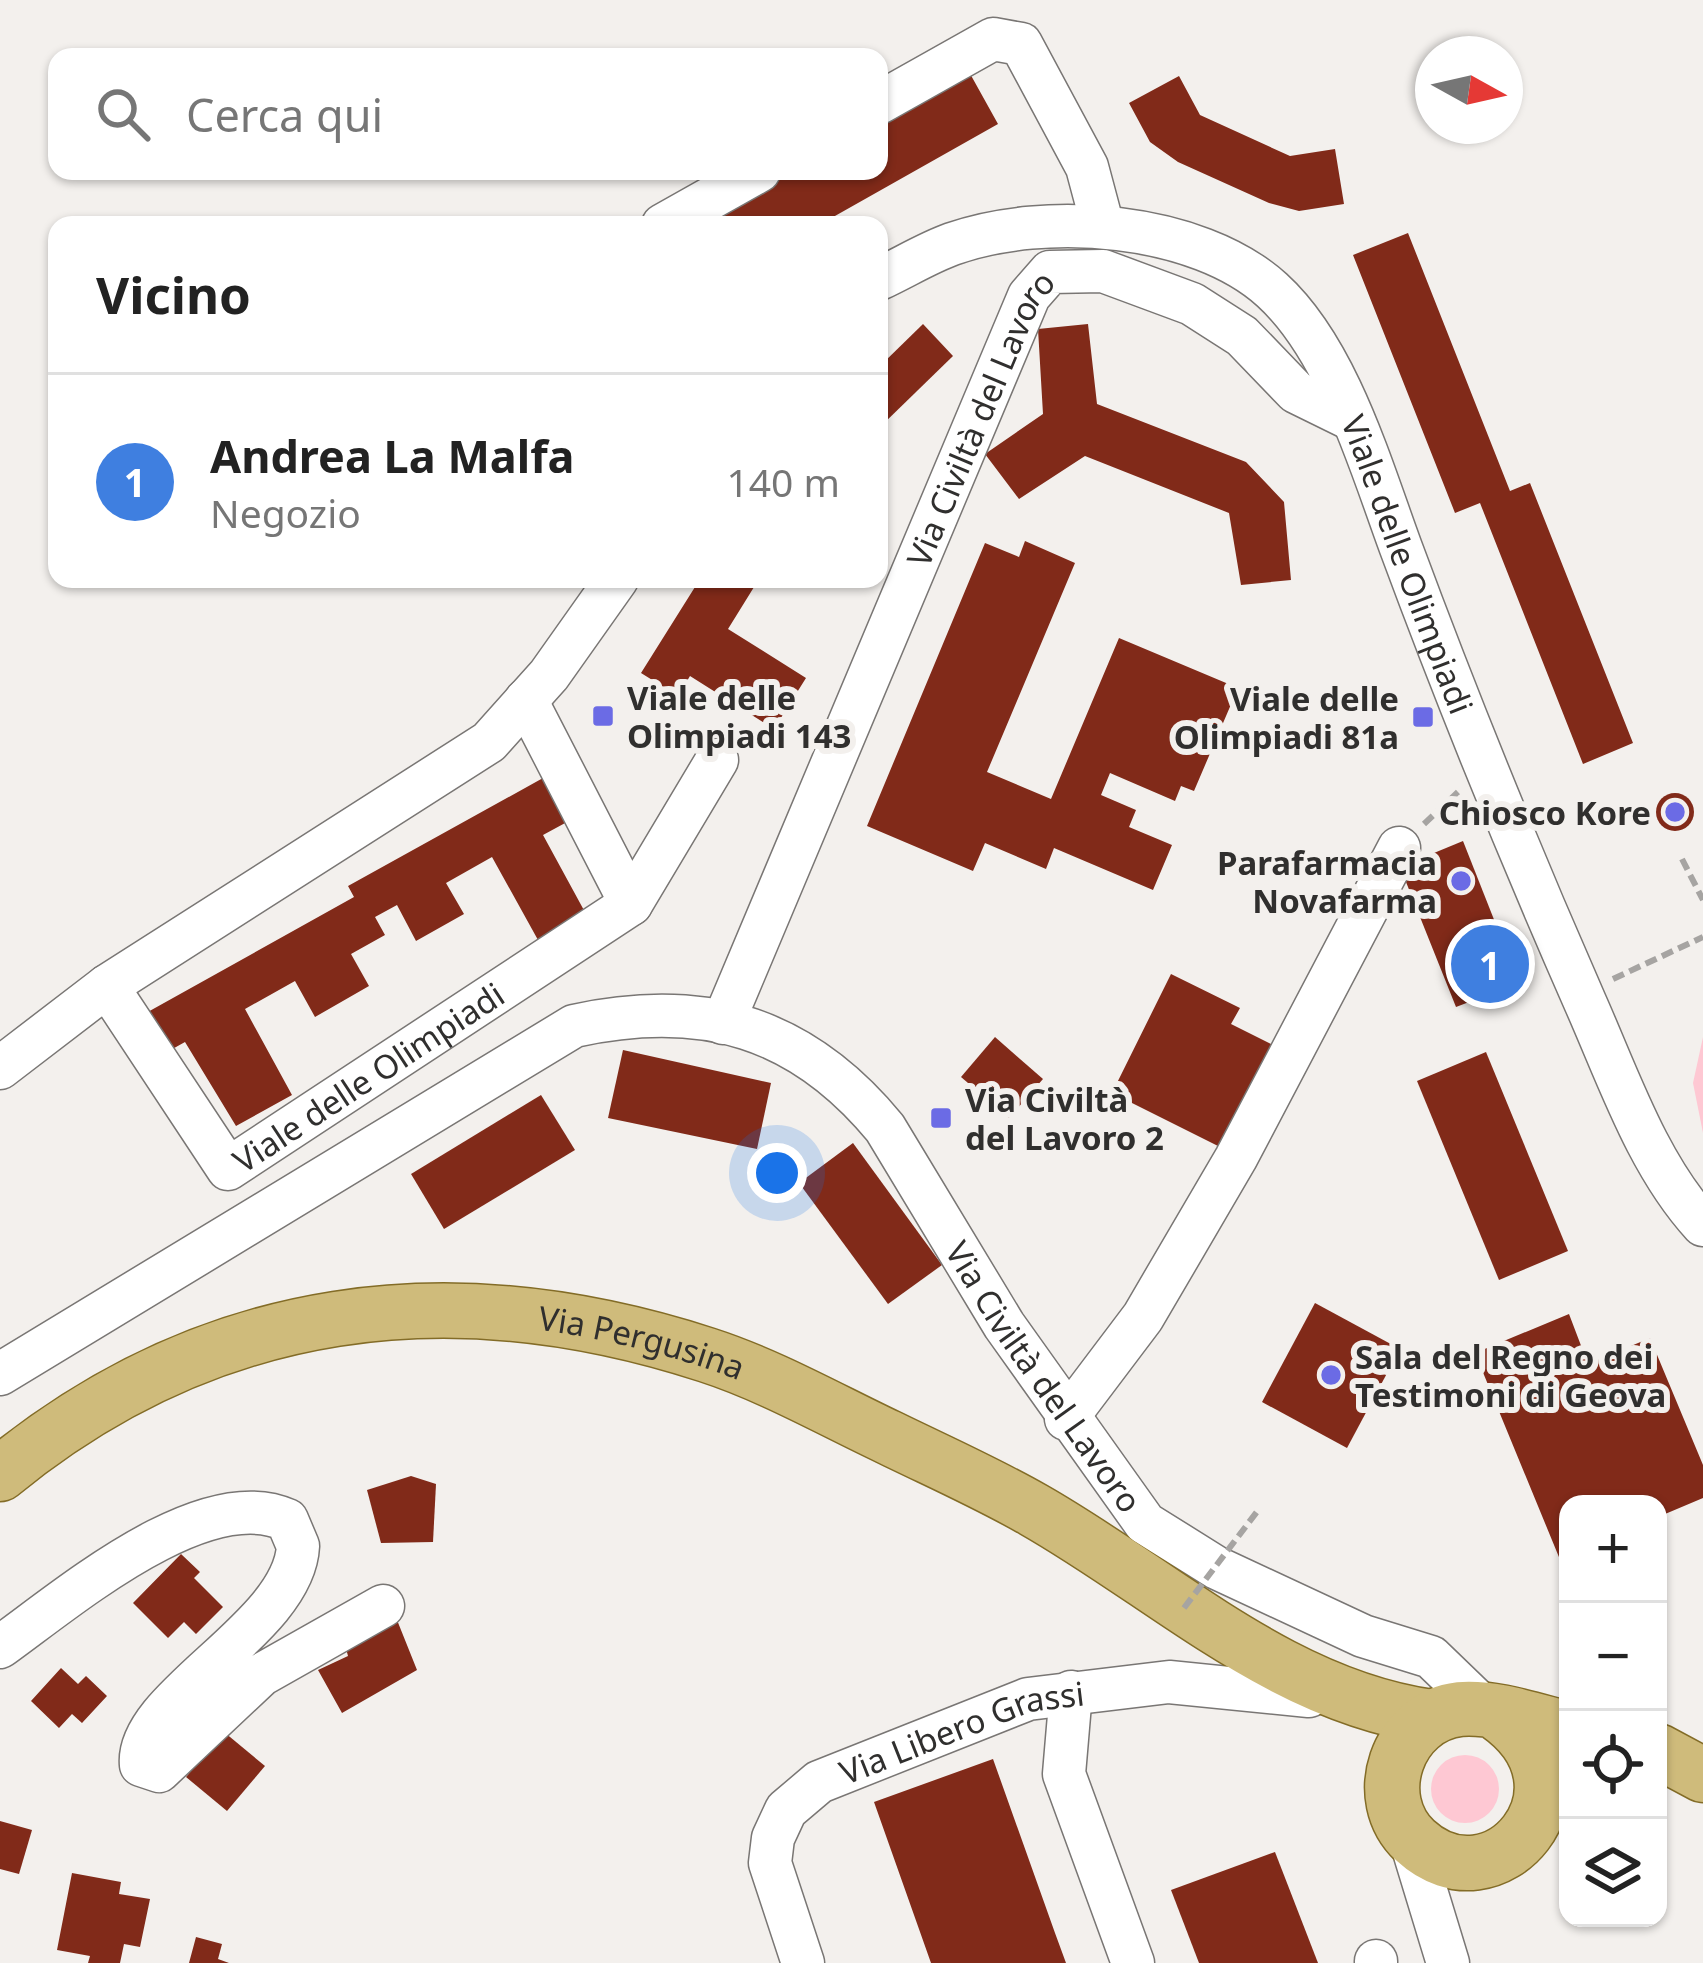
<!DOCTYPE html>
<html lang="it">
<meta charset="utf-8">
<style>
body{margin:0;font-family:"Noto Sans",sans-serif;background:#f6f6f6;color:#222}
.controls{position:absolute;right:36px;bottom:36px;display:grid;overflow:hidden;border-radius:24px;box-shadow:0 3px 9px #0004}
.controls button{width:108px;height:108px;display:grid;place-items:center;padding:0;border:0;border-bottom:3px solid #e0e0e0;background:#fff;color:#222;font:60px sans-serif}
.compass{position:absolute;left:1415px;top:36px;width:108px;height:108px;border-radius:50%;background:#fff;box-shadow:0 3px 9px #0004;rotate:98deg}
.you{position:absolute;left:777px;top:1173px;width:42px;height:42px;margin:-30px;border:9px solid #fff;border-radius:50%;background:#1a73e8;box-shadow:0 0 0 18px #1a73e833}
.badge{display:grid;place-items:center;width:78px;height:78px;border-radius:50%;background:#7c3aed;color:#fff;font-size:39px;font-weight:700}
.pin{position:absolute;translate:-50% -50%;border:6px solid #fff;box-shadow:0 3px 12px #0006}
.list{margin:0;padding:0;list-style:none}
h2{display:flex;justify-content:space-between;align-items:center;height:156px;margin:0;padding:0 48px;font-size:51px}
h2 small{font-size:39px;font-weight:400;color:#767676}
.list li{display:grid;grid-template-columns:78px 1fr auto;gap:36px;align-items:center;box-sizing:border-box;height:216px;padding:0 48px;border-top:3px solid #e0e0e0}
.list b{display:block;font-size:45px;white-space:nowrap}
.list p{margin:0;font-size:39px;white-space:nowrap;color:#767676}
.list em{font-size:39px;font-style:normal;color:#767676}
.icon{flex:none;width:66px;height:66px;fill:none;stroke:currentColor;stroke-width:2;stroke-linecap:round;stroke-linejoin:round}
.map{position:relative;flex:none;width:1703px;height:1963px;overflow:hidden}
.search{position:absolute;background:#fff;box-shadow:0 3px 9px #0004;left:48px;top:48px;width:840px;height:132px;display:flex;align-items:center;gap:30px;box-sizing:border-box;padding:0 42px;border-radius:24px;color:#767676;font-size:45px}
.panel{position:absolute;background:#fff;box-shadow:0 3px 9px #0004;left:48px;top:216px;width:840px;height:372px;border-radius:24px}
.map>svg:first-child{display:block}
.green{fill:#fec8d3}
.building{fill:#812a19}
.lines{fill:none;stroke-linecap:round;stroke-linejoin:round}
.minor-casing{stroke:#797674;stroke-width:45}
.major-casing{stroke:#836c27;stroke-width:57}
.path{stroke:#a6a4a2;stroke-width:6;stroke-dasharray:12 6;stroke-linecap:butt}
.minor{stroke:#fff;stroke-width:42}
.major{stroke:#cfbb7b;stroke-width:54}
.path-bridge{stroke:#a6a4a2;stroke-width:6;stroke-dasharray:12 6;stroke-linecap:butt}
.poi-dot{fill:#6b6be5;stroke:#f3f0ed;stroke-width:4.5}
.labels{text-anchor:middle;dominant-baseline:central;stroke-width:12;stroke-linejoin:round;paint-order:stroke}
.street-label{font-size:33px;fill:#302f2e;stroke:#f3f0ed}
.poi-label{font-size:33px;font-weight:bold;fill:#302f2e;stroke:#f3f0ed;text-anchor:start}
</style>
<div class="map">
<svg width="1703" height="1963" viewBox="0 0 1703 1963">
<rect width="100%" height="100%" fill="#f3f0ed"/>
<g class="green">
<path d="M 1703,1037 L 1703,1133 L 1693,1083 Z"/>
<circle cx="1465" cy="1789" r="34"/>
</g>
<g class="building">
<path d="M 968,70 L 998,124 L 819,225 L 694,225 L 789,171 L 879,171 L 879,120 Z"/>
<path d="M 1179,76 L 1200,115 L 1290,156 L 1335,149 L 1344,204 L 1299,211 L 1269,203 L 1178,162 L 1150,142 L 1129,103 Z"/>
<path d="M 1408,233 L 1510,491 L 1530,483 L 1633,743 L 1583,764 L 1480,503 L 1455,513 L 1353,255 Z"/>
<path d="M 923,324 L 953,356 L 879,428 L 879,367 Z"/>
<path d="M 1088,324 L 1097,404 L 1246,462 L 1284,502 L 1291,580 L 1241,585 L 1229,513 L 1085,456 L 1019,499 L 985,454 L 1043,414 L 1038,329 Z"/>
<path d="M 1025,541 L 1075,563 L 987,772 L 1051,799 L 1119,638 L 1238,688 L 1194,791 L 1181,786 L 1175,801 L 1110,773 L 1101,795 L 1136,810 L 1129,827 L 1172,845 L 1153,890 L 1054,848 L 1046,869 L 985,843 L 973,871 L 867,826 L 985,543 L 1019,557 Z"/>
<path d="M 700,579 L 759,579 L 728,629 L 806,678 L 774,729 L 690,676 L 678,696 L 641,673 Z"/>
<path d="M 543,778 L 567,822 L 543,835 L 586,914 L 538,940 L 492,857 L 446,883 L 464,914 L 416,941 L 397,905 L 375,917 L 385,935 L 351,954 L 369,986 L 315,1017 L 295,981 L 245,1009 L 292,1095 L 236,1126 L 185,1042 L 167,1052 L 146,1013 L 354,897 L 348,886 Z"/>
<circle cx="1675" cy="812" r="19"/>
<path d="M 1463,841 L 1519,983 L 1456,1007 L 1400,867 Z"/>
<path d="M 1171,974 L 1240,1008 L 1231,1024 L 1277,1047 L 1226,1150 L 1112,1093 Z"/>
<path d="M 995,1037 L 1043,1079 L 1009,1118 L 961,1077 Z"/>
<path d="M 623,1050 L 771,1083 L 757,1149 L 608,1118 Z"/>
<path d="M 1486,1052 L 1568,1251 L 1499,1280 L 1417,1081 Z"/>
<path d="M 541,1095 L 575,1150 L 444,1229 L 411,1174 Z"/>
<path d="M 853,1143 L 942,1265 L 888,1304 L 799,1183 Z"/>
<path d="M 1315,1303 L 1400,1349 L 1347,1448 L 1262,1402 Z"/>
<path d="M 1569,1314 L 1588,1364 L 1650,1338 L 1703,1465 L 1703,1498 L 1658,1517 L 1658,1504 L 1568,1504 L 1568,1579 L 1475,1353 Z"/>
<path d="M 411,1476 L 436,1484 L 433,1542 L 381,1543 L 367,1490 Z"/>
<path d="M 181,1554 L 200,1572 L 194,1578 L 223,1607 L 196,1634 L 184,1622 L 168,1638 L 133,1603 Z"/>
<path d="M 393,1610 L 417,1670 L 342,1713 L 318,1670 L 348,1656 L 343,1637 Z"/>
<path d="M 61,1668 L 78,1684 L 86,1676 L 107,1696 L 82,1723 L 72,1714 L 59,1728 L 31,1701 Z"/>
<path d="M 224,1732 L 265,1766 L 227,1811 L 186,1777 Z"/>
<path d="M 993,1759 L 1055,1933 L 1066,1963 L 931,1963 L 874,1802 Z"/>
<path d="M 0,1821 L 32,1830 L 19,1874 L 0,1869 Z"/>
<path d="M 1275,1852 L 1318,1963 L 1199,1963 L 1171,1890 Z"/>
<path d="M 72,1873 L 121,1882 L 119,1894 L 150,1899 L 140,1947 L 124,1944 L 120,1963 L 88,1963 L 90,1956 L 57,1950 Z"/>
<path d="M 196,1937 L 222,1944 L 218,1959 L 229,1963 L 189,1963 Z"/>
</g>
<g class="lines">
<defs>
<g id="minor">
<path d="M 879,103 L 993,39 L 1021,44 L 1087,167 L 1103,227"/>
<path d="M 663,225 L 759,171"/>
<path id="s1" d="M 879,279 C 903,268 927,253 952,244 C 1045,211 1197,222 1272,290 C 1338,350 1371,467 1401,548 C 1458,702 1519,852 1585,1002 C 1618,1076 1647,1164 1703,1225"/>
<path d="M 526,700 L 631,904"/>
<path id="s2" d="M 107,986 L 228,1169 L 631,904 L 717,760"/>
<path id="s3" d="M 723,1023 L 1029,296 L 1050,272 L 1103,271 L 1192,304 L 1242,336 L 1296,392 L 1353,420"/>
<path d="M 0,1068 L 107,986 L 489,742 L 549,675 L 617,579"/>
<path id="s4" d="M 0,1374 L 574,1026 C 703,998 801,1026 885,1128 L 1004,1325 L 1145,1523 L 1217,1568 L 1363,1636 L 1431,1657 L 1487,1711"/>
<path d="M 1066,1419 L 1143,1317 L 1236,1158 L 1399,848"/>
<path d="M 0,1647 C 66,1600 203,1482 287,1520 L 298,1546 C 294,1629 134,1698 141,1765 L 159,1771 L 261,1675 L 383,1606"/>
<path d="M 1071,1692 L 1064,1774 L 1133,1963"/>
<path d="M 1409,1835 L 1448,1963"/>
<path d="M 1376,1961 L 1376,1963"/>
<path id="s5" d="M 803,1963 L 770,1863 L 773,1838 L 786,1810 L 819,1782 L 1028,1699 L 1169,1682 L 1309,1696"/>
</g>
<g id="major">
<path id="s6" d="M 0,1474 C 210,1302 451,1272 707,1355 C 769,1375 829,1409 888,1437 C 937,1461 987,1483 1034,1510 C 1164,1584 1280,1696 1432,1717"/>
<path d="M 1498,1714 C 1604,1789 1494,1914 1415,1841 C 1369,1798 1397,1716 1460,1709 C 1493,1706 1536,1721 1568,1729"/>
<path d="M 1658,1751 L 1703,1775"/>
</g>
</defs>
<use href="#minor" class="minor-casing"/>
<use href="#major" class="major-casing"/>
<g class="path">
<path d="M 1424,824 L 1458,792"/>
<path d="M 1682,859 L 1703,900"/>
<path d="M 1613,979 L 1703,937"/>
</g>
<use href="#minor" class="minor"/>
<use href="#major" class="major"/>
<path class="path-bridge" d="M 1184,1608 L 1259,1509"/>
</g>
<g class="poi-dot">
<rect x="591" y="704" width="24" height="24" rx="6"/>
<rect x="1411" y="705" width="24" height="24" rx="6"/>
<circle cx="1675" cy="812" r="12"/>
<circle cx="1461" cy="881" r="12"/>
<rect x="929" y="1106" width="24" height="24" rx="6"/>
<circle cx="1331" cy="1375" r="12"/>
</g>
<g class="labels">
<g class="street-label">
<text stroke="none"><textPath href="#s3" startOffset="657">Via Civiltà del Lavoro</textPath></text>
<text stroke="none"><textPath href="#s1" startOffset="726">Viale delle Olimpiadi</textPath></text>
<text stroke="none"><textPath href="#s2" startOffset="387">Viale delle Olimpiadi</textPath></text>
<text stroke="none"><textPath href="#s6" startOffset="684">Via Pergusina</textPath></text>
<text stroke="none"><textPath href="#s4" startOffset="1314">Via Civiltà del Lavoro</textPath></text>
<text stroke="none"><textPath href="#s5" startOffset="357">Via Libero Grassi</textPath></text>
</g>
<g class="poi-label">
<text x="627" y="697">Viale delle<tspan x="627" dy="38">Olimpiadi 143</tspan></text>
<text x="1399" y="698" text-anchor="end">Viale delle<tspan x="1399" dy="38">Olimpiadi 81a</tspan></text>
<text x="1651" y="812" text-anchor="end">Chiosco Kore</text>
<text x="1437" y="862" text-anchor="end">Parafarmacia<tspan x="1437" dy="38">Novafarma</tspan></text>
<text x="965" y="1099">Via Civiltà<tspan x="965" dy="38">del Lavoro 2</tspan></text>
<text x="1355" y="1356">Sala del Regno dei<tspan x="1355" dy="38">Testimoni di Geova</tspan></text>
</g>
</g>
</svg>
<div class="controls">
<button>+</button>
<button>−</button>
<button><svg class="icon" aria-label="locate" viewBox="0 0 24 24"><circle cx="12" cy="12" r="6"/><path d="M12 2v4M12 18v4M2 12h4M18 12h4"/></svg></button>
<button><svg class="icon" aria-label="layers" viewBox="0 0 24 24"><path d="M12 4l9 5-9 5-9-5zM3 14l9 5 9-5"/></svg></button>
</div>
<svg class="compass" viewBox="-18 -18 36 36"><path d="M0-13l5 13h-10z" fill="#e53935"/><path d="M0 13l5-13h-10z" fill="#767676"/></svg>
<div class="you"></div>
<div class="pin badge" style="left:1490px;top:964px;background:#3f7fe0">1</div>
<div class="search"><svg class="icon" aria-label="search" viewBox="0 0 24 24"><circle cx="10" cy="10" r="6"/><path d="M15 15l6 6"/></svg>Cerca qui</div>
<section class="panel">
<h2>Vicino<small></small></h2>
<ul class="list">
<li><span class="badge" style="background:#3f7fe0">1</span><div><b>Andrea La Malfa</b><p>Negozio</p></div><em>140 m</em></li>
</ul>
</section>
</div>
